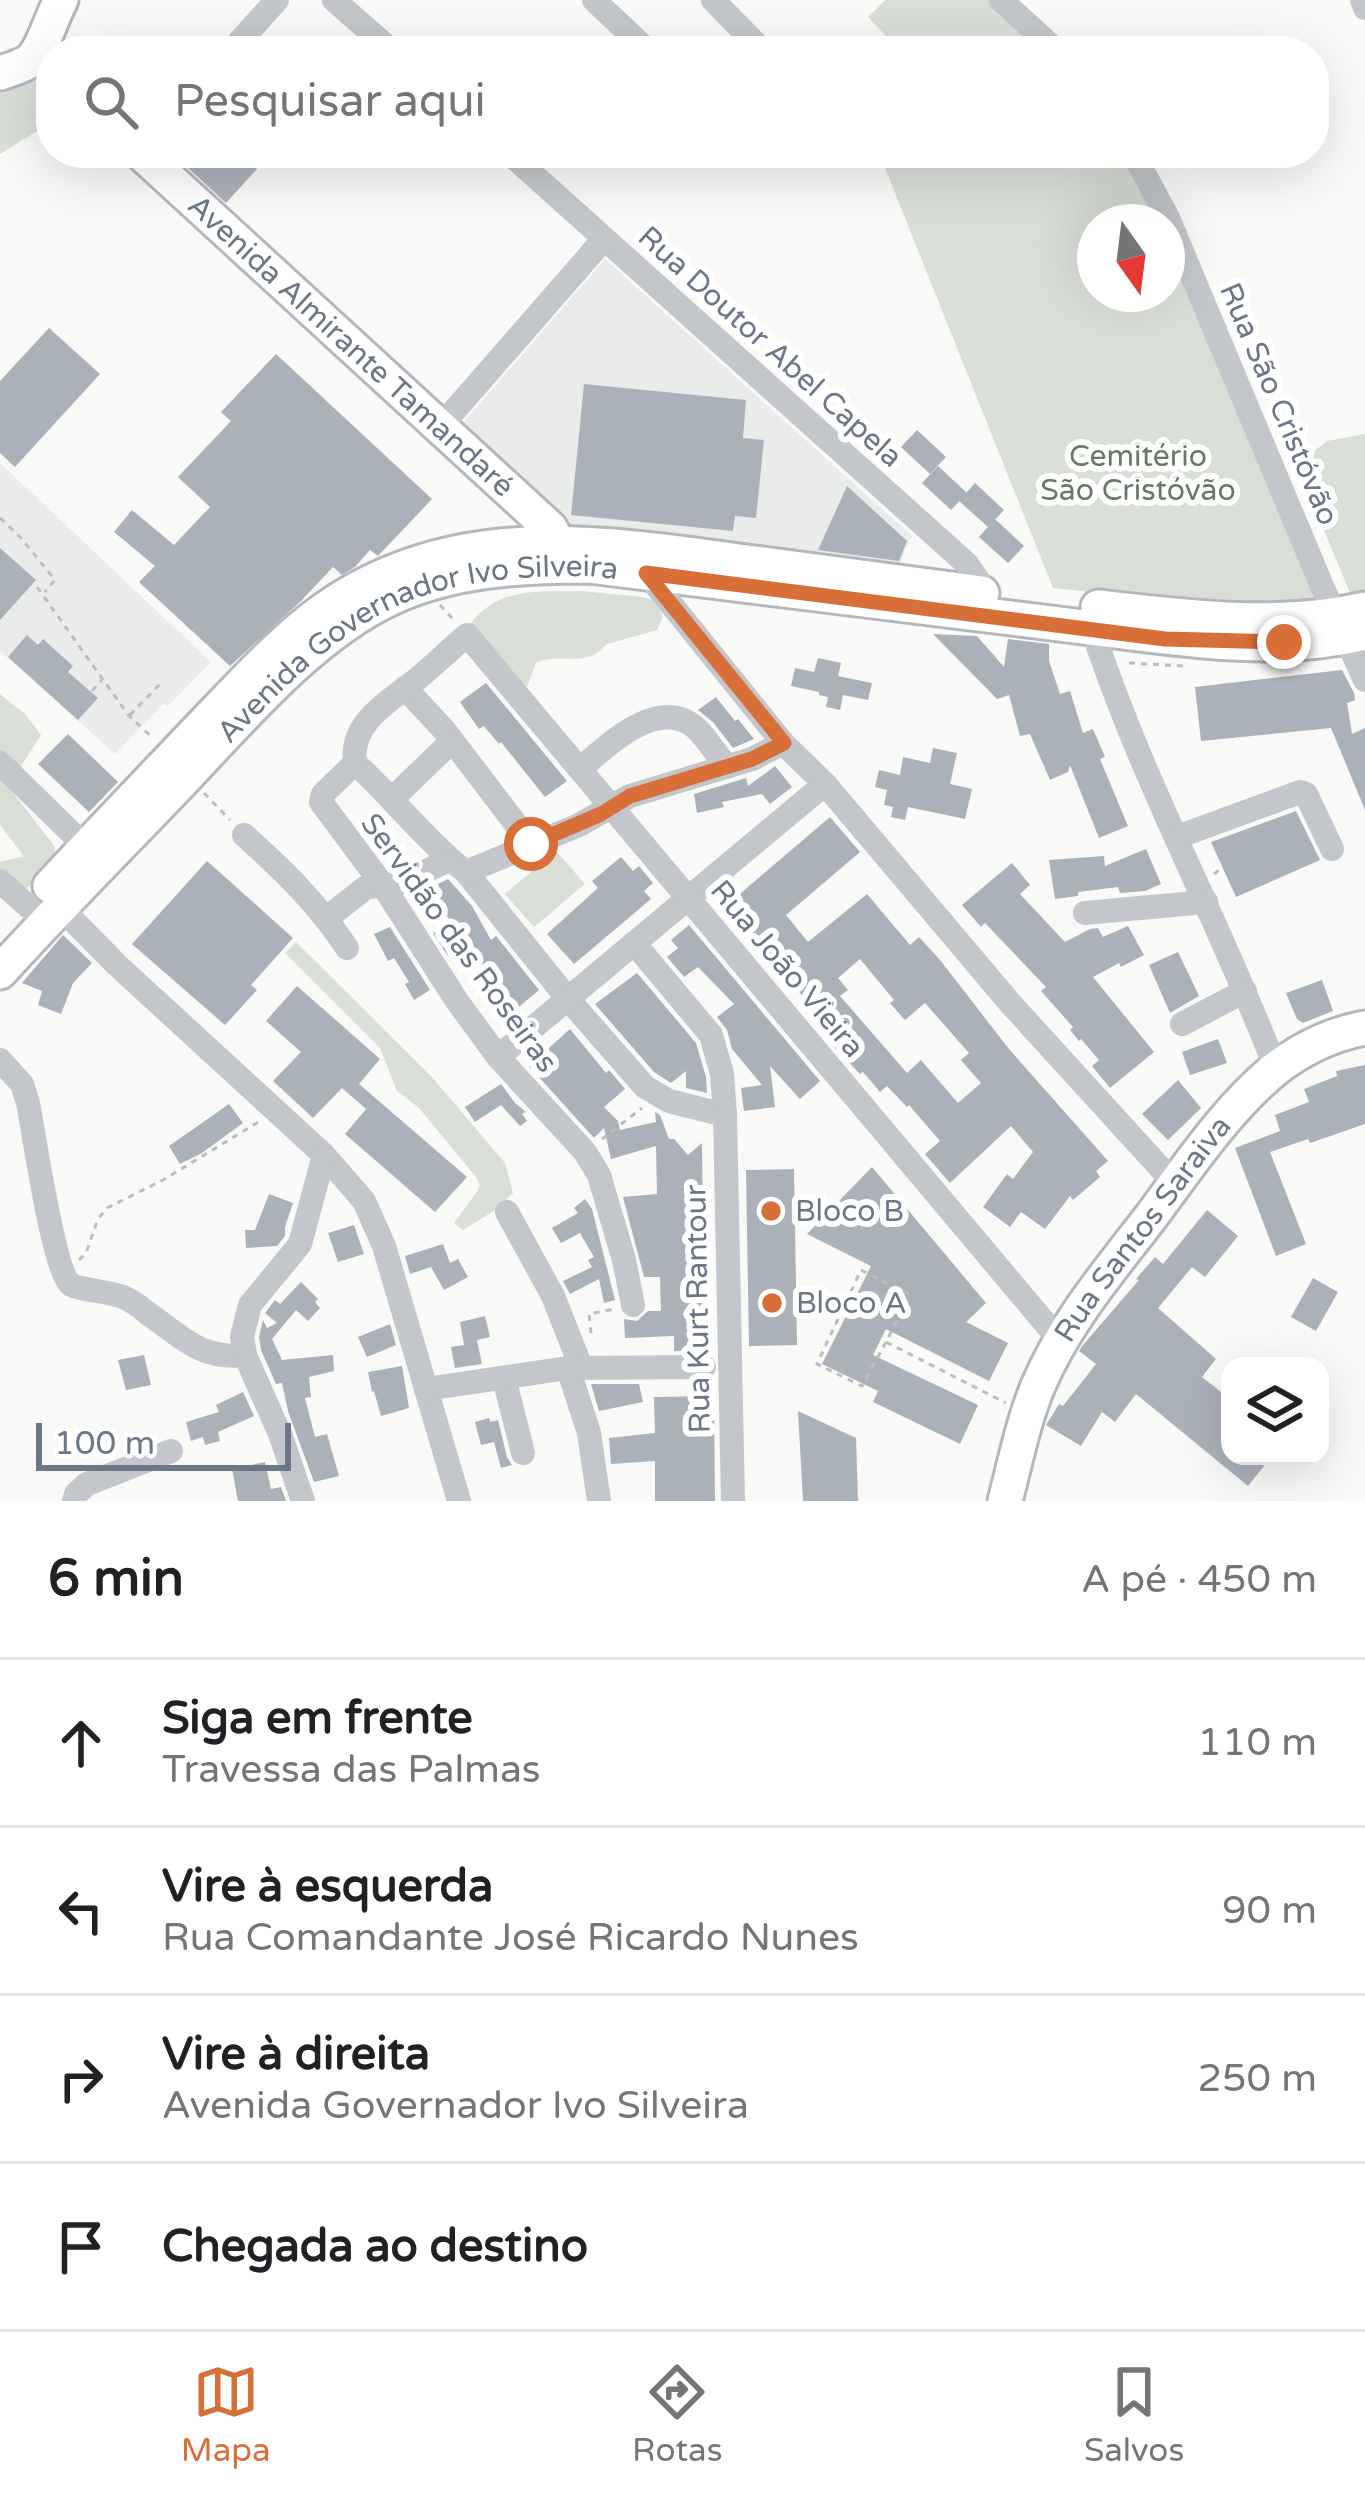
<!DOCTYPE html>
<html lang="pt">
<meta charset="utf-8">
<style>
body{margin:0;font-family:"Varela Round",sans-serif;background:#f6f6f6;color:#202124}
.controls{position:absolute;right:36px;bottom:36px;display:grid;overflow:hidden;border-radius:24px;box-shadow:0 12px 48px #0002}
.controls button{width:108px;height:108px;display:grid;place-items:center;padding:0;border:0;border-bottom:3px solid #e0e0e0;background:#fff;color:#202124;font:60px sans-serif}
.compass{position:absolute;left:1077px;top:204px;width:108px;height:108px;border-radius:50%;background:#fff;box-shadow:0 12px 48px #0002;rotate:166deg}
.scale{position:absolute;left:36px;bottom:30px;width:255px;box-sizing:border-box;padding-left:12px;border:6px solid #6b7786;border-top:0;font-size:33px;line-height:42px;white-space:nowrap;color:#6b7786;-webkit-text-stroke:9px #fff;paint-order:stroke}
.stop{position:absolute;width:36px;height:36px;margin:-27px;border:9px solid #d86e38;border-radius:50%;background:#fff}
.stop.end{background:#d86e38;border-color:#fff;box-shadow:0 3px 12px #0008}
.list{margin:0;padding:0;list-style:none}
h2{display:flex;justify-content:space-between;align-items:center;height:156px;margin:0;padding:0 48px;font-size:51px}
h2 small{font-size:39px;font-weight:400;color:#757577}
.list li{display:grid;grid-template-columns:78px 1fr auto;gap:36px;align-items:center;box-sizing:border-box;height:168px;padding:0 48px;border-top:3px solid #e0e0e0}
.list b{display:block;font-size:45px;white-space:nowrap}
.list p{margin:0;font-size:39px;white-space:nowrap;color:#757577}
.list em{font-size:39px;font-style:normal;color:#757577}
.icon{flex:none;width:66px;height:66px;fill:none;stroke:currentColor;stroke-width:2;stroke-linecap:round;stroke-linejoin:round}
.map{position:relative;flex:none;width:1365px;height:1501px;overflow:hidden}
.search{position:absolute;background:#fff;box-shadow:0 12px 48px #0002;left:36px;right:36px;top:36px;height:132px;display:flex;align-items:center;gap:30px;box-sizing:border-box;padding:0 42px;border-radius:48px;color:#757577;font-size:45px}
.sheet{height:828px;background:#fff}
nav{display:flex;justify-content:space-around;align-items:center;box-sizing:border-box;height:168px;border-top:3px solid #e0e0e0;background:#fff;font-size:33px;color:#757577}
nav a{display:grid;justify-items:center;gap:6px}
nav .on{color:#d86e38}
.map>svg:first-child{display:block}
.built{fill:#eaebeb}
.green{fill:#d9ded7}
.building{fill:#abb1b8;fill-rule:evenodd}
.lines{fill:none;stroke-linecap:round;stroke-linejoin:round}
.major-casing{stroke:#b4b8bd;stroke-width:39}
.path{stroke:#bbbdc0;stroke-width:3;stroke-dasharray:6 6;stroke-linecap:butt}
.minor{stroke:#c3c6ca;stroke-width:24}
.major{stroke:#fff;stroke-width:33}
.route{stroke:#d86e38;stroke-width:15}
.poi-dot{fill:#d86e38;stroke:#fff;stroke-width:4.5}
.labels{text-anchor:middle;dominant-baseline:central;stroke-width:12;stroke-linejoin:round;paint-order:stroke}
.street-label{font-size:30px;fill:#6b7786;stroke:#fff}
.park-label{font-size:30px;fill:#667965;stroke:#fff}
.poi-label{font-size:30px;fill:#6b7786;stroke:#fff;text-anchor:start}
</style>
<div class="map">
<svg width="1365" height="1501" viewBox="0 0 1365 1501">
<rect width="100%" height="100%" fill="#f9f9f7"/>
<g class="built">
<path d="M 605,259 L 912,536 L 897,569 L 567,525 L 463,423 Z"/>
<path d="M 0,463 L 211,662 L 168,706 L 163,704 L 115,754 L 0,651 Z"/>
</g>
<g class="green">
<path d="M 885,0 L 995,0 L 1051,51 L 900,51 L 868,17 Z"/>
<path d="M 29,76 L 51,90 L 51,127 L 47,125 L 0,154 L 0,80 Z"/>
<path d="M 879,153 L 1124,153 L 1164,222 L 1095,222 L 1095,294 L 1167,294 L 1167,228 L 1322,603 L 1204,604 L 1053,588 Z"/>
<path d="M 1365,434 L 1365,596 L 1350,593 L 1297,465 L 1327,441 Z"/>
<path d="M 581,591 L 643,597 L 656,601 L 663,617 L 657,630 L 607,644 C 586,670 560,651 536,663 L 523,697 L 469,625 C 500,586 535,592 581,591 Z"/>
<path d="M 0,694 L 25,714 L 41,735 L 8,786 L 55,847 L 55,857 L 51,865 L 23,892 L 0,895 L 0,862 L 24,856 L 0,825 Z"/>
<path d="M 556,851 L 585,884 L 534,927 L 505,894 Z"/>
<path d="M 296,942 L 431,1076 L 505,1163 L 513,1193 L 497,1209 L 463,1230 L 454,1223 L 478,1190 L 480,1185 L 476,1177 L 419,1108 L 397,1091 L 380,1048 L 285,953 Z"/>
</g>
<g class="building">
<path d="M 175,153 L 240,153 L 257,169 L 226,203 L 174,155 Z"/>
<path d="M 49,328 L 100,374 L 15,467 L 0,453 L 0,381 Z"/>
<path d="M 276,354 L 432,499 L 378,556 L 370,550 L 355,567 L 342,575 L 333,567 L 301,601 L 230,666 L 139,582 L 155,566 L 114,532 L 132,510 L 174,545 L 210,507 L 178,477 L 231,421 L 221,412 Z"/>
<path d="M 584,384 L 746,400 L 743,438 L 764,440 L 756,518 L 735,516 L 733,531 L 571,515 Z"/>
<path d="M 917,430 L 946,457 L 930,474 L 901,447 Z"/>
<path d="M 938,466 L 967,493 L 951,510 L 922,483 Z"/>
<path d="M 975,483 L 1004,510 L 988,527 L 959,501 Z"/>
<path d="M 847,486 L 907,541 L 899,561 L 818,550 Z"/>
<path d="M 995,519 L 1024,546 L 1008,563 L 979,537 Z"/>
<path d="M 0,548 L 36,580 L 0,620 Z"/>
<path d="M 933,634 L 977,636 L 1004,667 L 1008,639 L 1049,644 L 1049,661 L 1060,694 L 1070,691 L 1083,733 L 1093,729 L 1105,757 L 1100,759 L 1128,826 L 1099,838 L 1070,765 L 1068,772 L 1050,780 L 1030,734 L 1020,736 L 1009,695 L 997,699 Z"/>
<path d="M 27,635 L 38,645 L 43,639 L 73,666 L 68,672 L 98,698 L 78,720 L 8,657 Z"/>
<path d="M 818,658 L 841,663 L 838,676 L 872,683 L 868,700 L 843,695 L 840,710 L 826,707 L 828,697 L 819,695 L 819,692 L 791,686 L 795,668 L 814,672 Z"/>
<path d="M 1342,670 L 1354,693 L 1355,700 L 1347,703 L 1352,734 L 1365,728 L 1365,810 L 1331,728 L 1201,741 L 1195,687 Z"/>
<path d="M 486,683 L 567,781 L 545,797 L 501,742 L 499,744 L 484,726 L 479,729 L 460,702 Z"/>
<path d="M 716,697 L 735,721 L 738,719 L 754,739 L 733,748 L 713,722 L 698,710 Z"/>
<path d="M 68,734 L 118,782 L 89,812 L 38,764 Z"/>
<path d="M 933,748 L 957,753 L 950,784 L 972,789 L 965,819 L 908,807 L 905,820 L 891,817 L 893,807 L 884,805 L 887,790 L 875,787 L 879,770 L 900,775 L 903,757 L 930,763 Z"/>
<path d="M 775,766 L 792,787 L 770,804 L 762,794 L 722,802 L 724,807 L 697,813 L 694,794 L 746,778 L 748,786 Z"/>
<path d="M 1296,811 L 1320,860 L 1236,897 L 1211,842 Z"/>
<path d="M 830,817 L 860,852 L 786,915 L 808,942 L 867,894 L 910,945 L 919,937 L 940,960 L 1009,1049 L 1108,1161 L 1096,1171 L 1100,1177 L 1073,1200 L 1070,1196 L 1045,1229 L 1021,1212 L 1010,1227 L 983,1207 L 1007,1174 L 1013,1179 L 1033,1152 L 1011,1126 L 950,1183 L 925,1154 L 940,1141 L 909,1105 L 907,1107 L 887,1086 L 880,1092 L 863,1072 L 860,1074 L 837,1050 L 817,1026 L 823,1021 L 757,940 L 751,945 L 721,910 ZM 860,959 L 894,1000 L 890,1003 L 905,1020 L 925,1003 L 969,1053 L 961,1060 L 981,1083 L 958,1103 L 921,1060 L 907,1073 L 840,996 L 848,990 L 838,978 Z"/>
<path d="M 1146,849 L 1161,884 L 1145,891 L 1120,893 L 1118,887 L 1078,892 L 1078,896 L 1055,899 L 1049,860 L 1104,856 L 1105,866 Z"/>
<path d="M 621,857 L 633,871 L 639,866 L 653,883 L 644,891 L 651,899 L 574,964 L 547,934 L 598,888 L 592,881 Z"/>
<path d="M 207,861 L 293,938 L 251,985 L 257,990 L 225,1025 L 132,944 Z"/>
<path d="M 1012,863 L 1030,885 L 1020,894 L 1065,942 L 1090,929 L 1098,928 L 1103,937 L 1128,926 L 1144,955 L 1121,967 L 1119,963 L 1093,977 L 1154,1052 L 1110,1088 L 1092,1066 L 1099,1060 L 1081,1039 L 1079,1041 L 1070,1030 L 1073,1027 L 1041,991 L 1046,987 L 985,923 L 981,927 L 962,905 Z"/>
<path d="M 448,879 L 472,906 L 491,940 L 496,936 L 539,990 L 513,1012 L 495,991 L 500,987 L 466,946 L 447,955 L 433,933 L 452,924 L 430,888 Z"/>
<path d="M 689,925 L 820,1081 L 800,1099 L 770,1066 L 775,1107 L 744,1111 L 741,1088 L 762,1085 L 732,1049 L 727,1030 L 717,1017 L 734,1004 L 698,967 L 684,977 L 667,957 L 678,948 L 671,940 Z"/>
<path d="M 390,927 L 430,990 L 414,1000 L 405,984 L 409,982 L 394,958 L 388,961 L 374,934 Z"/>
<path d="M 63,935 L 92,963 L 73,983 L 61,1014 L 38,1005 L 42,991 L 22,983 Z"/>
<path d="M 1178,952 L 1199,996 L 1170,1013 L 1149,965 Z"/>
<path d="M 637,973 L 696,1043 L 706,1077 L 707,1093 L 686,1088 L 686,1071 L 671,1083 L 654,1072 L 595,1004 Z"/>
<path d="M 1322,980 L 1333,1011 L 1303,1023 L 1297,1019 L 1286,993 Z"/>
<path d="M 297,986 L 380,1059 L 359,1084 L 467,1177 L 435,1212 L 345,1134 L 366,1109 L 342,1088 L 313,1118 L 273,1081 L 301,1052 L 266,1021 Z"/>
<path d="M 570,1029 L 606,1073 L 609,1070 L 625,1089 L 604,1107 L 618,1121 L 620,1130 L 656,1122 L 655,1112 L 660,1115 L 669,1139 L 674,1139 L 688,1155 L 702,1143 L 704,1323 L 700,1324 L 700,1351 L 674,1351 L 674,1336 L 625,1338 L 624,1319 L 637,1321 L 648,1311 L 661,1311 L 660,1277 L 644,1277 L 623,1197 L 657,1194 L 656,1146 L 611,1159 L 604,1128 L 594,1138 L 529,1066 Z"/>
<path d="M 1218,1039 L 1227,1063 L 1190,1075 L 1182,1052 Z"/>
<path d="M 1365,1065 L 1365,1124 L 1310,1143 L 1308,1139 L 1270,1152 L 1306,1244 L 1276,1256 L 1235,1148 L 1280,1131 L 1275,1115 L 1309,1102 L 1304,1089 L 1337,1076 L 1336,1071 Z"/>
<path d="M 1178,1080 L 1201,1108 L 1168,1140 L 1142,1114 Z"/>
<path d="M 501,1084 L 515,1103 L 526,1112 L 522,1114 L 527,1121 L 520,1126 L 501,1105 L 475,1122 L 465,1107 Z"/>
<path d="M 229,1104 L 243,1123 L 202,1153 L 180,1164 L 169,1146 Z"/>
<path d="M 872,1167 L 986,1303 L 966,1322 L 1008,1343 L 989,1381 L 886,1329 L 873,1355 L 978,1405 L 960,1444 L 873,1402 L 878,1391 L 822,1364 L 871,1266 L 807,1234 Z"/>
<path d="M 794,1169 L 797,1345 L 749,1346 L 746,1170 Z"/>
<path d="M 269,1194 L 293,1203 L 285,1227 L 285,1236 L 277,1246 L 246,1248 L 245,1230 L 255,1230 Z"/>
<path d="M 585,1199 L 592,1209 L 615,1300 L 604,1303 L 599,1279 L 570,1294 L 563,1281 L 592,1267 L 588,1260 L 594,1257 L 580,1233 L 561,1243 L 552,1228 L 578,1213 L 574,1208 Z"/>
<path d="M 1207,1210 L 1238,1236 L 1205,1277 L 1192,1267 L 1158,1308 L 1216,1359 L 1202,1377 L 1230,1399 L 1230,1456 L 1272,1456 L 1248,1486 L 1136,1394 L 1115,1422 L 1102,1412 L 1081,1446 L 1046,1425 L 1059,1404 L 1063,1406 L 1096,1364 L 1079,1351 L 1083,1345 L 1139,1280 L 1136,1279 L 1155,1257 L 1163,1264 Z"/>
<path d="M 354,1225 L 364,1254 L 338,1262 L 328,1233 Z"/>
<path d="M 443,1244 L 450,1263 L 458,1259 L 468,1277 L 444,1290 L 431,1267 L 410,1274 L 405,1256 Z"/>
<path d="M 1313,1278 L 1338,1292 L 1316,1331 L 1291,1317 Z"/>
<path d="M 301,1282 L 318,1299 L 315,1302 L 320,1308 L 308,1321 L 296,1310 L 272,1339 L 282,1360 L 333,1355 L 334,1371 L 309,1377 L 311,1397 L 305,1398 L 315,1437 L 327,1434 L 339,1476 L 314,1482 L 288,1411 L 282,1383 L 276,1384 L 261,1350 L 259,1337 L 263,1320 L 267,1328 L 277,1323 L 265,1313 L 275,1300 L 280,1304 Z"/>
<path d="M 485,1316 L 490,1337 L 477,1340 L 482,1364 L 455,1368 L 451,1347 L 464,1345 L 460,1322 Z"/>
<path d="M 390,1324 L 396,1345 L 367,1357 L 358,1337 Z"/>
<path d="M 144,1355 L 151,1385 L 126,1390 L 118,1360 Z"/>
<path d="M 402,1366 L 409,1408 L 381,1416 L 374,1391 L 372,1392 L 368,1372 Z"/>
<path d="M 591,1384 L 639,1384 L 643,1402 L 599,1411 Z"/>
<path d="M 243,1392 L 254,1416 L 218,1432 L 220,1441 L 205,1445 L 203,1437 L 191,1441 L 186,1422 L 219,1412 L 216,1405 Z"/>
<path d="M 714,1396 L 715,1501 L 655,1501 L 655,1461 L 611,1464 L 609,1438 L 655,1433 L 654,1397 Z"/>
<path d="M 798,1411 L 856,1438 L 858,1501 L 803,1501 Z"/>
<path d="M 489,1418 L 490,1422 L 498,1420 L 507,1457 L 512,1465 L 501,1468 L 494,1442 L 481,1445 L 475,1422 Z"/>
<path d="M 265,1462 L 271,1489 L 281,1487 L 286,1501 L 238,1501 L 232,1469 Z"/>
</g>
<g class="lines">
<defs>
<g id="major">
<path d="M 0,73 C 9,70 20,67 28,62 C 43,52 51,17 61,0"/>
<path id="s1" d="M 141,153 L 550,528 L 558,542"/>
<path d="M 1098,607 C 1186,617 1277,629 1365,609"/>
<path d="M 50,886 C 103,829 158,772 212,715 C 248,678 283,639 325,609 C 454,518 601,542 747,562 C 825,572 903,582 982,593"/>
<path id="s2" d="M 0,972 C 60,906 123,843 184,779 C 244,716 312,635 391,598 C 453,569 523,566 590,566 C 757,587 924,607 1091,628 C 1181,639 1275,655 1365,633"/>
<path id="s3" d="M 1005,1501 C 1015,1463 1023,1422 1038,1386 C 1064,1324 1109,1271 1150,1218 C 1188,1167 1225,1111 1274,1070 C 1301,1049 1332,1034 1365,1028"/>
</g>
</defs>
<use href="#major" class="major-casing"/>
<g class="path">
<path d="M 0,518 L 21,538 L 55,580 L 45,592"/>
<path d="M 37,587 L 129,716 L 152,737"/>
<path d="M 440,605 L 454,620"/>
<path d="M 1129,663 L 1185,666"/>
<path d="M 92,691 L 102,680"/>
<path d="M 130,715 L 160,684"/>
<path d="M 204,793 L 230,820"/>
<path d="M 1214,874 L 1223,867"/>
<path d="M 602,1139 L 642,1108"/>
<path d="M 79,1260 L 86,1253 L 98,1219 L 107,1208 L 163,1180 L 260,1121"/>
<path d="M 591,1333 L 589,1314 L 614,1309"/>
<path d="M 886,1342 L 862,1386 L 817,1364 L 861,1270 L 910,1295 L 886,1342 L 1006,1403"/>
</g>
<g class="minor">
<path d="M 334,0 L 392,51"/>
<path d="M 594,0 L 648,51"/>
<path d="M 713,0 L 763,51"/>
<path d="M 1001,0 L 1057,51"/>
<path d="M 1362,0 L 1365,8"/>
<path d="M 231,51 L 277,0"/>
<path d="M 509,153 L 967,564 L 978,580 L 980,593"/>
<path d="M 1133,153 L 1168,218 L 1322,586 L 1365,680"/>
<path d="M 441,426 L 604,239"/>
<path d="M 646,573 L 783,743 L 825,784 L 1010,1003 L 1175,1184"/>
<path d="M 1092,628 C 1141,779 1219,920 1276,1069"/>
<path d="M 405,688 L 445,731 L 531,844"/>
<path d="M 0,763 L 86,847"/>
<path d="M 355,763 C 392,797 427,842 466,872 L 568,999 L 645,1087 L 669,1101 L 725,1115"/>
<path d="M 580,769 C 607,746 659,694 697,729 C 708,740 717,755 727,767"/>
<path d="M 393,798 L 451,742"/>
<path d="M 244,835 C 283,870 318,904 347,948"/>
<path d="M 1177,837 L 1300,792 L 1306,794 L 1332,849"/>
<path d="M 466,872 L 579,825 L 630,796 L 752,759 L 783,743"/>
<path d="M 0,881 L 30,908"/>
<path d="M 61,908 L 117,965 L 324,1155 L 364,1201 L 384,1246 L 459,1501"/>
<path d="M 1085,913 L 1206,902"/>
<path d="M 327,918 L 365,888 L 403,882 L 449,860"/>
<path d="M 634,943 L 711,1035 L 722,1074 L 725,1115 L 733,1501"/>
<path d="M 1182,1024 L 1245,991"/>
<path d="M 498,1057 L 825,784"/>
<path d="M 0,1060 L 22,1084 L 28,1103 C 34,1133 53,1268 70,1284 C 75,1289 111,1292 123,1297 C 131,1300 139,1306 146,1312 C 181,1336 200,1360 245,1355"/>
<path d="M 507,1212 L 553,1296 L 581,1367"/>
<path d="M 633,1305 L 624,1260 L 599,1175 L 585,1152 L 498,1057 L 457,1001 L 382,884 L 321,802 L 323,794 L 355,763 C 350,727 381,706 407,687 C 428,671 447,652 467,635 L 1061,1342"/>
<path d="M 568,1368 L 589,1433 L 599,1501"/>
<path d="M 504,1378 L 523,1453"/>
<path d="M 426,1389 L 568,1368 L 704,1367"/>
<path d="M 74,1501 L 76,1494 L 87,1484 L 171,1451"/>
<path d="M 303,1501 L 280,1434 L 245,1355 L 242,1336 L 250,1305 L 300,1244 L 324,1155"/>
</g>
<use href="#major" class="major"/>
</g>
<g class="lines">
<path class="route" d="M 531,844 L 601,814 L 630,796 L 752,759 L 784,743 L 646,573 L 1165,639 L 1284,642"/>
</g>
<g class="poi-dot">
<circle cx="771" cy="1211" r="12"/>
<circle cx="772" cy="1303" r="12"/>
</g>
<g class="labels">
<g class="street-label">
<text stroke="none"><textPath href="#s1" startOffset="285">Avenida Almirante Tamandaré</textPath></text>
<text transform="translate(770 347) rotate(42)">Rua Doutor Abel Capela</text>
<text transform="translate(1279 404) rotate(67)">Rua São Cristóvão</text>
<text stroke="none"><textPath href="#s2" startOffset="549">Avenida Governador Ivo Silveira</textPath></text>
<text transform="translate(459 943) rotate(54)">Servidão das Roseiras</text>
<text transform="translate(787 969) rotate(50)">Rua João Vieira</text>
<text stroke="none"><textPath href="#s3" startOffset="309">Rua Santos Saraiva</textPath></text>
<text transform="translate(698 1309) rotate(-91)">Rua Kurt Rantour</text>
</g>
<g class="park-label">
<text x="1138" y="456">Cemitério<tspan x="1138" dy="34">São Cristóvão</tspan></text>
</g>
<g class="poi-label">
<text x="795" y="1211">Bloco B</text>
<text x="796" y="1303">Bloco A</text>
</g>
</g>
</svg>
<div class="controls">
<button><svg class="icon" aria-label="layers" viewBox="0 0 24 24"><path d="M12 4l9 5-9 5-9-5zM3 14l9 5 9-5"/></svg></button>
</div>
<svg class="compass" viewBox="-18 -18 36 36"><path d="M0-13l5 13h-10z" fill="#e53935"/><path d="M0 13l5-13h-10z" fill="#757577"/></svg>
<div class="scale">100 m</div>
<div class="stop" style="left:531px;top:844px"></div>
<div class="stop end" style="left:1284px;top:642px"></div>
<div class="search"><svg class="icon" aria-label="search" viewBox="0 0 24 24"><circle cx="10" cy="10" r="6"/><path d="M15 15l6 6"/></svg>Pesquisar aqui</div>
</div>
<section class="sheet">
<h2>6 min<small>A pé · 450 m</small></h2>
<ul class="list">
<li><svg class="icon" aria-label="ahead" viewBox="0 0 24 24"><path d="M12 20V5M6 11l6-6 6 6"/></svg><div><b>Siga em frente</b><p>Travessa das Palmas</p></div><em>110 m</em></li>
<li><svg class="icon" aria-label="left" viewBox="0 0 24 24"><path d="M17 20v-9H6M10 6l-5 5 5 5"/></svg><div><b>Vire à esquerda</b><p>Rua Comandante José Ricardo Nunes</p></div><em>90 m</em></li>
<li><svg class="icon" aria-label="right" viewBox="0 0 24 24"><path d="M7 20v-9h11M14 6l5 5-5 5"/></svg><div><b>Vire à direita</b><p>Avenida Governador Ivo Silveira</p></div><em>250 m</em></li>
<li><svg class="icon" aria-label="arrive" viewBox="0 0 24 24"><path d="M6 21V4h12l-3 4 3 4H6"/></svg><div><b>Chegada ao destino</b></div></li>
</ul>
</section>
<nav>
<a class="on"><svg class="icon" aria-label="map" viewBox="0 0 24 24"><path d="M3 6l6-2 6 2 6-2v14l-6 2-6-2-6 2zM9 4v14M15 6v14"/></svg>Mapa</a>
<a><svg class="icon" aria-label="directions" viewBox="0 0 24 24"><path d="M12 3l9 9-9 9-9-9zM9 14v-3h6M13 9l2 2-2 2"/></svg>Rotas</a>
<a><svg class="icon" aria-label="saved" viewBox="0 0 24 24"><path d="M7 4h10v16l-5-4-5 4z"/></svg>Salvos</a>
</nav>
